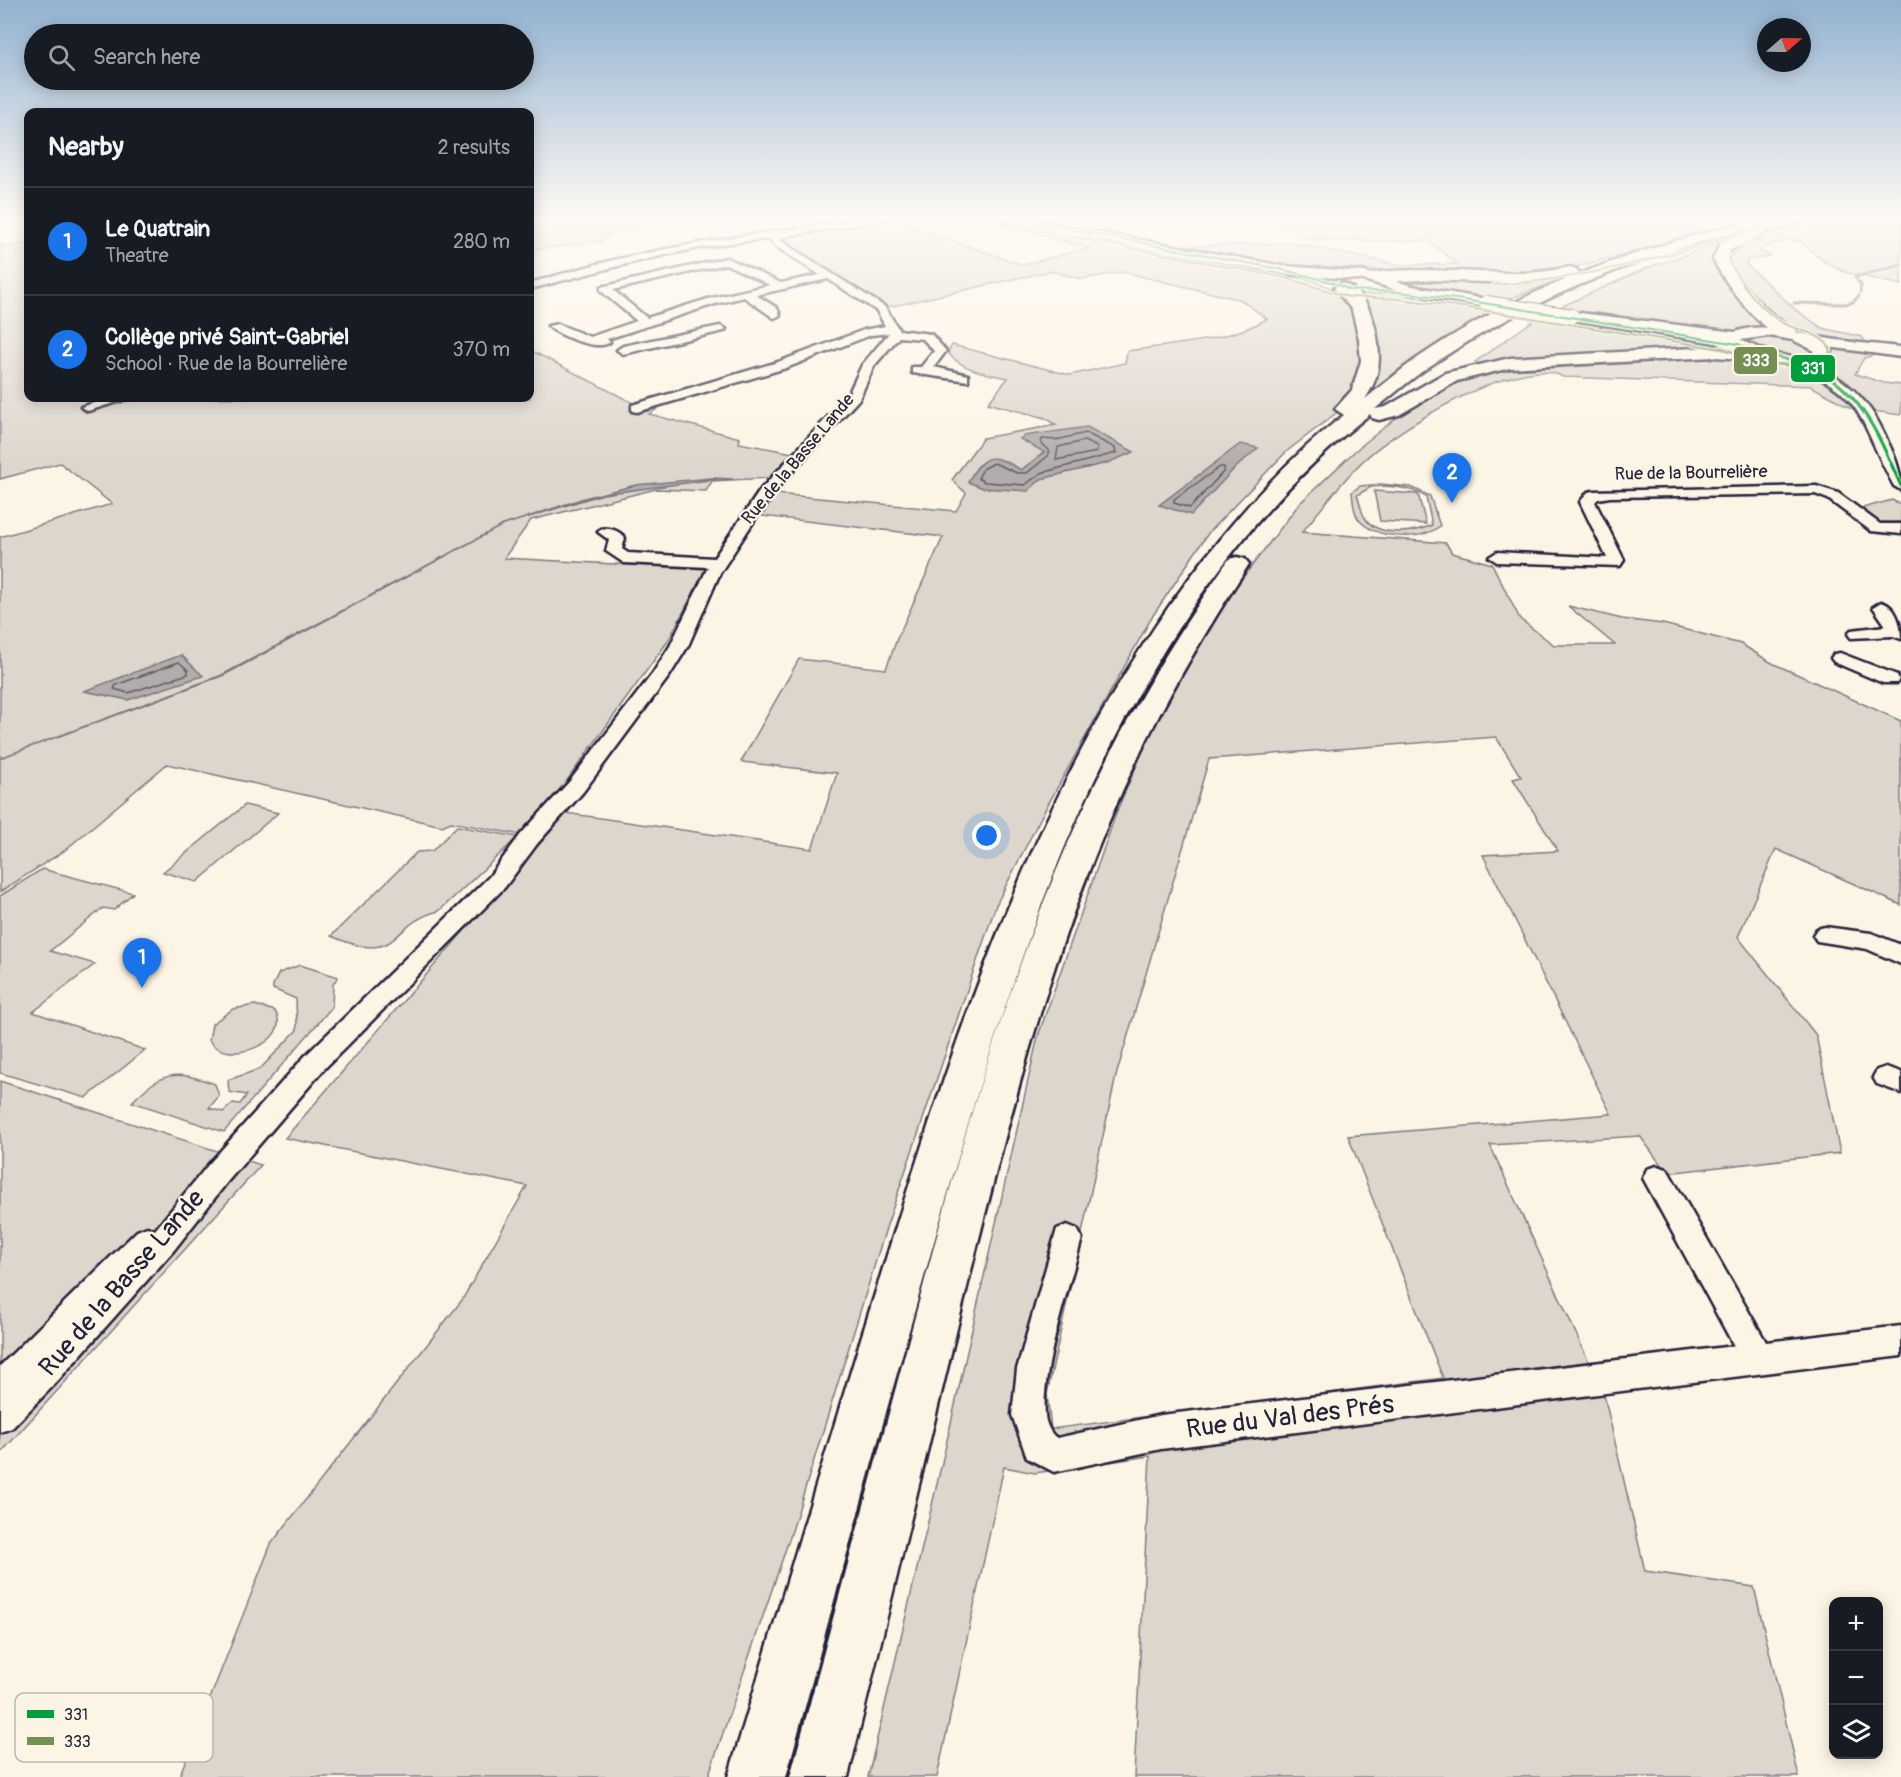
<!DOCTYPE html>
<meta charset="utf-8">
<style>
body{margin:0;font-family:Pangolin,sans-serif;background:#242831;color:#f1f3f6}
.controls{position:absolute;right:18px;bottom:18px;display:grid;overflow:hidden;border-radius:12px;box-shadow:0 3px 15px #0003}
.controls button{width:54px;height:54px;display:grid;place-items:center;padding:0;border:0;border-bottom:2px solid #363941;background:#171b24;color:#f1f3f6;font:30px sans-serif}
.compass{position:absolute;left:1757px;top:18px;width:54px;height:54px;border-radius:50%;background:#171b24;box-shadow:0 3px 15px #0003;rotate:70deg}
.you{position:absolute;left:987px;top:836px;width:21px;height:21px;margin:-15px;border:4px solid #fff;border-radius:50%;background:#1a73e8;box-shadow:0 0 0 9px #1a73e833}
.badge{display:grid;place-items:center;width:39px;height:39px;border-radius:50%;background:#1a73e8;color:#fff;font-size:20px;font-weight:700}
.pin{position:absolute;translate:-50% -50px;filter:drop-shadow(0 2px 3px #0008)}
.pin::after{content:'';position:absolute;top:32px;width:21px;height:18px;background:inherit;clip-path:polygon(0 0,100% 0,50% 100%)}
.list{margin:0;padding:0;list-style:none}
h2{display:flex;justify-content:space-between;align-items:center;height:78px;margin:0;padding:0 24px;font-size:26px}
h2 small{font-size:20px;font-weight:400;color:#9ea1a6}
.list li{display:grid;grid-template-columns:39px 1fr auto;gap:18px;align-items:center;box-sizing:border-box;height:108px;padding:0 24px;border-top:2px solid #363941}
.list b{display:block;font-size:22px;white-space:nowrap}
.list p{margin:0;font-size:20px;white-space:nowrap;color:#9ea1a6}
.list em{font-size:20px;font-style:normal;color:#9ea1a6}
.icon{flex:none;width:33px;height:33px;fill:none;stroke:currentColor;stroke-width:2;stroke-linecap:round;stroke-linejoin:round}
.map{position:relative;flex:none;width:1901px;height:1777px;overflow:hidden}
.search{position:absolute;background:#171b24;box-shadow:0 3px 15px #0003;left:24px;top:24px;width:510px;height:66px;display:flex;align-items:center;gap:15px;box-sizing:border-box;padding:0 21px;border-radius:33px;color:#9ea1a6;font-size:22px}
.panel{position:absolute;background:#171b24;box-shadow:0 3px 15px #0003;left:24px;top:108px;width:510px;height:294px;border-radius:12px}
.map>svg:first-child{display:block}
.green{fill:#dcd6cc;stroke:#7f7c84;stroke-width:1.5;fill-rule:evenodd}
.water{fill:#b2adab;stroke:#78757e;stroke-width:1.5}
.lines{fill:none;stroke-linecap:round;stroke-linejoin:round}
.shore{stroke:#5c5a68;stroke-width:1.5}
.stream{stroke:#78757e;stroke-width:3}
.minor-casing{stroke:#22223b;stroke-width:5}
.major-casing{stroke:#22223b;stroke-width:5}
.highway-casing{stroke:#22223b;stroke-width:5}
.minor{fill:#fcf5e5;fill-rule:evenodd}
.major{fill:#fcf5e5;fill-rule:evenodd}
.highway{fill:#fcf5e5;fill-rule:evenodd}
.major-bridge-casing{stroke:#22223b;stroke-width:16;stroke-linecap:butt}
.major-bridge{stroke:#fcf5e5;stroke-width:14}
.bus-1-far1-casing{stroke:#fcf5e5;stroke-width:4.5}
.bus-1-casing{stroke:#fcf5e5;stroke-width:6}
.bus-2-far1-casing{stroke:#fcf5e5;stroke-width:4.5}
.bus-2-casing{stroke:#fcf5e5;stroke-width:6}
.bus-1-far1{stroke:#009e3d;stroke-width:2}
.bus-1{stroke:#009e3d;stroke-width:3}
.bus-2-far1{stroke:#768f53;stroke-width:2}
.bus-2{stroke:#768f53;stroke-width:3}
.labels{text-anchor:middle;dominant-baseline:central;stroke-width:4.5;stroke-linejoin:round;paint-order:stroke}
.far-street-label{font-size:18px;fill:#22223b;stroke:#fcf5e5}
.near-street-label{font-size:26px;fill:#22223b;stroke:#fcf5e5}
.key{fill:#fcf5e5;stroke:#bbb6b2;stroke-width:1.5}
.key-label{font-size:16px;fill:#22223b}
.line-badge{stroke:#fcf5e5;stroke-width:2}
.badge-label{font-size:16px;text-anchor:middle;font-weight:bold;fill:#fff}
</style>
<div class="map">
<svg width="1901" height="1777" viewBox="0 0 1901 1777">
<rect width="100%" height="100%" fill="#fcf5e5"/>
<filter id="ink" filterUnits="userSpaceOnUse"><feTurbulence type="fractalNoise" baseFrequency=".0167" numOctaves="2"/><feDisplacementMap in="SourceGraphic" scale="12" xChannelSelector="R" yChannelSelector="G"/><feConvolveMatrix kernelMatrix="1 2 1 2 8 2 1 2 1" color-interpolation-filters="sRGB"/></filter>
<g filter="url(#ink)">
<g class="green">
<path d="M 530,219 L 734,219 L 707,222 L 703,219 L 618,229 L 602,241 L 530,250 Z"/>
<path d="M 1269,219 L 1687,219 C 1700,230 1712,220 1728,219 C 1738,218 1748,219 1758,219 L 1557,272 L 1559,280 L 1506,300 L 1422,287 L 1403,279 L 1398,271 L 1294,265 L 1291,275 L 1315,281 L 1346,295 L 1396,293 L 1503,309 L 1424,353 L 1368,395 L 1339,411 L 1286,452 L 1209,532 L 1152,617 L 1041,817 L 996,905 L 887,1225 L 791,1534 L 708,1777 L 179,1777 L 271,1544 L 462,1300 L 527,1186 L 285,1138 L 566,813 L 812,849 L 837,773 L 741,762 L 799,659 L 886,669 L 897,639 L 943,537 L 762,516 L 776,494 L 956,511 L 966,493 L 952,480 L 983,438 L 1056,425 L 1045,418 L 988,403 L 1008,378 C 987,374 962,370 948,353 L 952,345 L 1070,375 L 1125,363 L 1127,351 C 1173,344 1227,342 1267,319 L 1241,300 L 1123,272 L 1082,279 L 1050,271 L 889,307 L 808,258 L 784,238 L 792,234 L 893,220 L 1023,265 L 1089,248 L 991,221 L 1005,221 L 1152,247 L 1293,243 L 1399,265 L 1457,264 L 1429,241 L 1312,240 Z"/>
<path d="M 1826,219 L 1901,219 L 1901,285 L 1845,272 L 1823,261 L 1797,238 L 1799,242 L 1788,240 L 1764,247 L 1761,251 L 1770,256 L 1747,260 L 1746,264 L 1796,310 L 1822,328 L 1862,337 L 1875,355 L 1864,358 L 1855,374 L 1884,383 L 1901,385 L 1901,415 L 1851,408 L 1811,386 L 1563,377 C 1521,352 1397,429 1364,460 C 1341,481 1322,509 1302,532 L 1446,543 L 1452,553 L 1492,564 L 1520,619 L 1554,645 L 1615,645 L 1568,606 L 1622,619 L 1663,624 L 1741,644 L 1772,663 L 1901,721 L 1901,905 L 1776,849 L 1738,937 L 1816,1035 L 1840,1153 L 1667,1173 L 1640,1136 L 1490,1145 L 1604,1395 L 1645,1571 L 1754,1587 L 1799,1777 L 1134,1777 L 1150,1456 L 1035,1473 L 1004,1467 L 937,1777 L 868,1777 L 944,1454 L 1038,1036 L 1118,808 L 1161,710 L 1228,597 L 1299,504 L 1356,450 L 1406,410 L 1447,383 L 1489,369 L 1475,362 L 1540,316 L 1647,268 L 1711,246 L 1732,249 L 1758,236 ZM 1496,737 L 1521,777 L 1513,779 L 1558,851 L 1483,855 L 1611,1114 L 1348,1136 L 1443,1378 L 1051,1429 L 1047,1394 L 1116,1076 L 1209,759 Z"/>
<path d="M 28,243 L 28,398 L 530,398 L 530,350 L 633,403 L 656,410 L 649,414 L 740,438 L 739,443 L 793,453 L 769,478 L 712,481 L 706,491 L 656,489 L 531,520 L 504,558 L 706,569 L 668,641 L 555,797 L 521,835 L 451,822 L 442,826 L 167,764 L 64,851 L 0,892 L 0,537 L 112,504 L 60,463 L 0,479 L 0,244 L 7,247 Z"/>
<path d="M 1380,484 L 1411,487 L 1430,496 L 1440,526 C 1422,541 1380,539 1362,523 C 1354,517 1353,502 1352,492 L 1360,486 ZM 1371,487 C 1388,485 1411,487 1426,497 L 1432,525 C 1414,533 1378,538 1365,518 C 1361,512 1360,502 1357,495 Z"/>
<path d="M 1374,491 L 1418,494 L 1426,524 L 1380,521 Z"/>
<path d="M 1892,500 L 1901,505 L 1901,522 L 1879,522 L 1860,512 L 1859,509 Z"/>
<path d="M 245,805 L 278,813 L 197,882 L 163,872 Z"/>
<path d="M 457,826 L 518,837 L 439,911 C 386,924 404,967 331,936 L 417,852 L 432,851 Z"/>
<path d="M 42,869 L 133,893 L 114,910 L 103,908 L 50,951 L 95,964 L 33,1012 L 145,1050 L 86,1098 L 0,1073 L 0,896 Z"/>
<path d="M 300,965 L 338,977 L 333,984 L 332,1007 L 224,1132 L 132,1102 C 161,1071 176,1070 215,1084 L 219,1096 L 209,1108 L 223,1112 L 233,1103 L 240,1104 L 247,1095 L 229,1092 L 228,1080 L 260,1069 L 297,1030 L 296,999 L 273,989 L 273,985 L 279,973 Z"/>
<path d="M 255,1005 L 275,1011 C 294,1042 225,1068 209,1040 L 212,1024 L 233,1009 Z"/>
<path d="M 0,1081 L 261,1165 L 0,1454 Z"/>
</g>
<g class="water">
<path d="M 1087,427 L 1134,452 L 1107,463 L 1041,479 L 1028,491 L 983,488 L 968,482 C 984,452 993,453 1021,470 L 1044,452 L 1020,439 L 1024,436 Z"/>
<path d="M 1240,444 L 1258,448 L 1232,471 L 1191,515 L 1159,505 Z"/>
<path d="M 712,478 L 733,479 L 716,479 L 603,494 L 503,525 L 224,675 L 0,758 L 222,675 L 501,526 L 584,498 L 636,485 Z"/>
<path d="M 181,655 L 203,676 L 128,700 L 84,691 Z"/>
</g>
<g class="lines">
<g class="shore">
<path d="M 1086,433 L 1115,448 L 1116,453 L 1041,473 L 1025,485 L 985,482 L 978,478 L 983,469 L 994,463 L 1017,473 L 1027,473 L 1048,456 L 1049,450 L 1041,443 L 1042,439 L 1056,440 Z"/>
<path d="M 1084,441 L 1097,447 L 1097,452 L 1056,460 L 1058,447 Z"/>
<path d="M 1220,467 L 1224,467 L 1224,471 L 1190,508 L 1174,503 L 1174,499 Z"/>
<path d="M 179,662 L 188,670 L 188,674 L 128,693 L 114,689 L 116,685 Z"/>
</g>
<g class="stream">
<path d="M 1860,292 L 1861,285 L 1855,277 L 1901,265"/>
<path d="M 1794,303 L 1845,304 L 1853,302 L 1859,296"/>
</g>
<defs>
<g id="minor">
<path d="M 868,219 L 891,219 L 791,235 L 779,240 L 885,307 L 899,330 L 931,334 L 946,351 L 934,367 L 968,375 L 968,381 L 912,373 L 912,367 L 921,367 L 934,351 L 923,339 L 899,337 L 874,366 L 859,399 L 771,495 L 720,573 L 688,646 L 670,675 L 583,792 L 537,844 L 505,887 L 324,1069 L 228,1181 L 174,1250 L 54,1385 L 12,1428 L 0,1432 L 0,1366 L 137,1231 L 147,1227 L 155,1230 L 208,1165 L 306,1055 L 489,877 L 521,834 L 569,782 L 653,673 L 670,646 L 708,567 L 624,563 L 606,551 L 609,540 L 598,532 L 601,529 C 609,527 620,531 625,538 L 622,549 L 628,553 L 714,558 L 761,489 L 848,395 L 862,365 L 889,333 L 871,335 L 786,368 L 637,412 L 632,411 L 632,405 L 778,362 L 864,330 L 885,326 L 877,311 L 828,279 L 756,295 L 777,308 L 780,315 L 774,318 L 744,297 L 715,304 L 607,339 L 610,342 C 598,352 558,335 548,326 L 558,324 L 590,337 L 637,321 L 601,291 L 601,287 L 727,258 L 781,283 L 820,275 L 775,246 L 769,239 C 687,245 609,269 530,289 L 530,283 C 563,274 597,263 632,256 C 710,239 789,229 868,219 ZM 726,264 L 770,285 L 708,299 L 647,318 L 613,290 Z"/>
<path d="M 720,326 L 726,329 L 724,331 L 623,354 L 617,350 L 623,346 Z"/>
<path d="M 1783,355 C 1836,369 1867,392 1888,442 C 1896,459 1901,472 1901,490 L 1894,486 C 1856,416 1866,389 1779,362 L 1777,359 Z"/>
<path d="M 110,398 L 130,398 L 88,411 L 81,407 Z"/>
<path d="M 1816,486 L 1838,493 L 1880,524 L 1901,524 L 1901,534 L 1871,531 L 1828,499 L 1815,494 L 1610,497 L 1598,499 L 1595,502 L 1624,560 L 1620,566 L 1497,562 L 1489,557 L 1497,552 L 1607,558 L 1580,502 L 1588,492 L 1593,491 Z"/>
<path d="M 1881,602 C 1897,606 1901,625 1901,639 L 1893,636 L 1851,638 L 1848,634 L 1851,630 L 1886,626 L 1873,607 Z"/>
<path d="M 1840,653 L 1897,675 L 1899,679 L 1897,683 L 1883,683 L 1834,662 L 1831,658 L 1834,654 Z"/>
<path d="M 1825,927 L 1871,933 L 1901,945 L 1901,964 L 1867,949 L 1817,941 L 1813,935 L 1817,929 Z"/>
<path d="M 1886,1067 L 1901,1072 L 1901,1093 L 1877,1084 L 1873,1077 L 1877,1070 Z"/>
<path d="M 1657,1166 L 1667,1169 L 1766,1342 L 1901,1326 L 1901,1356 L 1161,1449 L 1054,1472 L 1027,1458 L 1012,1415 L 1017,1369 L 1057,1229 L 1067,1225 L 1077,1229 L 1082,1238 C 1070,1284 1041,1369 1045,1414 C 1045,1422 1050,1434 1057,1438 L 1161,1415 L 1734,1346 L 1643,1178 L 1647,1169 Z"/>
</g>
<g id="major">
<path d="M 1003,219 L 1026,219 L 1284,266 L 1365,272 L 1412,286 L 1486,299 L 1493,303 L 1486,307 L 1410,294 L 1364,280 L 1284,274 L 1009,223 Z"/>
<path d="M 1572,312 L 1735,332 C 1762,322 1786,331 1813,336 C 1842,342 1872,344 1901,347 L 1901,357 L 1828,347 L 1832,352 L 1822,362 L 1794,366 L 1763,359 L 1716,343 L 1567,319 L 1565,316 ZM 1769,336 L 1793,340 L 1815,351 C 1797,367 1760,348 1740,340 Z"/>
</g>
<g id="highway">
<path d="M 1757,219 L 1808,219 L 1806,222 L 1764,232 L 1762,236 L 1731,250 L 1727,259 C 1742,289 1768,314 1796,331 L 1799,335 L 1796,339 C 1769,345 1723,281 1713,259 L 1720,244 L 1745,233 L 1745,230 C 1635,258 1527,300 1433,364 C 1413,377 1394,394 1375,409 L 1386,407 L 1445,373 L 1510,358 L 1714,347 L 1769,352 L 1775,353 L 1778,357 L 1775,361 L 1714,357 L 1510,368 L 1457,381 L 1399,415 L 1379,420 L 1372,418 L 1370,414 C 1108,621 1010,973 923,1281 C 876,1446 831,1611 786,1777 L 728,1777 C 778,1612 827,1446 879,1281 C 955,1037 1034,788 1188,580 C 1233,520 1284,461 1344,415 L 1335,409 L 1352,390 L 1361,361 L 1359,339 L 1352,310 L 1334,288 L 1342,283 C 1372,291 1382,343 1378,369 C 1376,380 1371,390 1365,399 C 1383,385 1400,370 1419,357 C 1520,288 1640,248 1757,219 Z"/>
<path d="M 1571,267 L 1576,269 L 1579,272 L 1576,275 L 1521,283 L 1422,280 L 1372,282 L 1364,277 C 1376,264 1496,274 1520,273 C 1537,273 1554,270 1571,267 Z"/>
<path d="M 1237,557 L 1245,559 L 1249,564 C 1213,620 1178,677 1148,737 C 1063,905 1015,1093 970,1275 C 929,1442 889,1610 848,1777 L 790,1777 C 828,1636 867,1495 905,1354 C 961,1145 1017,929 1119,737 C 1152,675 1189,617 1229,559 Z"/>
</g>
</defs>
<use href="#minor" class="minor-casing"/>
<use href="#major" class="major-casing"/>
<use href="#highway" class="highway-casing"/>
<use href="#minor" class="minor"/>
<use href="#major" class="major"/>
<use href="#highway" class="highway"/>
<defs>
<path id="major-bridge" d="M 1486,303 L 1572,316"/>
</defs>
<use href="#major-bridge" class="major-bridge-casing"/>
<use href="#major-bridge" class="major-bridge"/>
<defs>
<path id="bus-1-far1" d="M 1017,219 L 1284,270 L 1331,282 L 1350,290 L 1399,292 L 1464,300 L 1738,344 L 1752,350"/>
<path id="bus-1" d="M 1748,348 C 1768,356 1790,359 1810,367 C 1861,388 1880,439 1901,486"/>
<g id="bus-2-far1">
<path d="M 1805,225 L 1797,230 L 1744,246 L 1728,259 C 1741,284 1758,308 1783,323 C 1797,331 1825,333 1830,350"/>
<path d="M 1016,226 L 1282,277 L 1349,297 L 1398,299 L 1463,307 L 1728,350"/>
<path d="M 1493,285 C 1590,280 1679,252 1772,226"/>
</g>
<path id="bus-2" d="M 1720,348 C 1732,350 1740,356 1751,359 C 1775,367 1798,365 1822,364 L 1830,354 L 1830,348"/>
</defs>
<use href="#bus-1-far1" class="bus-1-far1-casing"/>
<use href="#bus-1" class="bus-1-casing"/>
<use href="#bus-2-far1" class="bus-2-far1-casing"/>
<use href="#bus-2" class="bus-2-casing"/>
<use href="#bus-1-far1" class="bus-1-far1"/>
<use href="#bus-1" class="bus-1"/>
<use href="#bus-2-far1" class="bus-2-far1"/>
<use href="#bus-2" class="bus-2"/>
</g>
</g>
<linearGradient id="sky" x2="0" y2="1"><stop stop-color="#92b1d0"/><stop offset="0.47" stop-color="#fefaf3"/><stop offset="1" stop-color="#fefaf3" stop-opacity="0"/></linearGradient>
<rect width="1901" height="467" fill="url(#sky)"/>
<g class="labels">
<g class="far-street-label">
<text transform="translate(798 459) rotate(-50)">Rue de la Basse Lande</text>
<text transform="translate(1691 473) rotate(-1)">Rue de la Bourrelière</text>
</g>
<g class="near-street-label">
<text transform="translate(122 1283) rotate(-49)">Rue de la Basse Lande</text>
<text transform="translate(1290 1417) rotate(-7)">Rue du Val des Prés</text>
</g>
</g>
<rect x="15" y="1693" width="198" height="69" rx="9" class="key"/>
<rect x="27" y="1710" width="27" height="8" fill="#009e3d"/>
<rect x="27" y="1737" width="27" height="8" fill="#768f53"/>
<g class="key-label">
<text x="64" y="1720">331</text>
<text x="64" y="1747">333</text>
</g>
<g class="line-badge">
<rect x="1733" y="346" width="45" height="29" rx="6" fill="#768f53"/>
<rect x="1790" y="354" width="46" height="29" rx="6" fill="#009e3d"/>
</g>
<g class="badge-label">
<text x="1756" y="366">333</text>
<text x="1813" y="374">331</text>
</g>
</svg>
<div class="controls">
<button>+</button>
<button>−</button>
<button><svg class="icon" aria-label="layers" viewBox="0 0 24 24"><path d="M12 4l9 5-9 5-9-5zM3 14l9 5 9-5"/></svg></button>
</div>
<svg class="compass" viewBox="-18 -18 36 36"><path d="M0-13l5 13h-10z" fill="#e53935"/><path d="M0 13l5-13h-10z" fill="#9ea1a6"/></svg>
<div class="you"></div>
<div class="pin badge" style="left:142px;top:988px">1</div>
<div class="pin badge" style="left:1452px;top:503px">2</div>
<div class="search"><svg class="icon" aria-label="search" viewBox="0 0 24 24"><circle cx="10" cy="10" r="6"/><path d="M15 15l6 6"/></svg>Search here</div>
<section class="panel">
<h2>Nearby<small>2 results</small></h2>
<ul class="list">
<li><span class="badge">1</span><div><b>Le Quatrain</b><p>Theatre</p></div><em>280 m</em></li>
<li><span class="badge">2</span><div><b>Collège privé Saint-Gabriel</b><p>School · Rue de la Bourrelière</p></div><em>370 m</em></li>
</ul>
</section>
</div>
